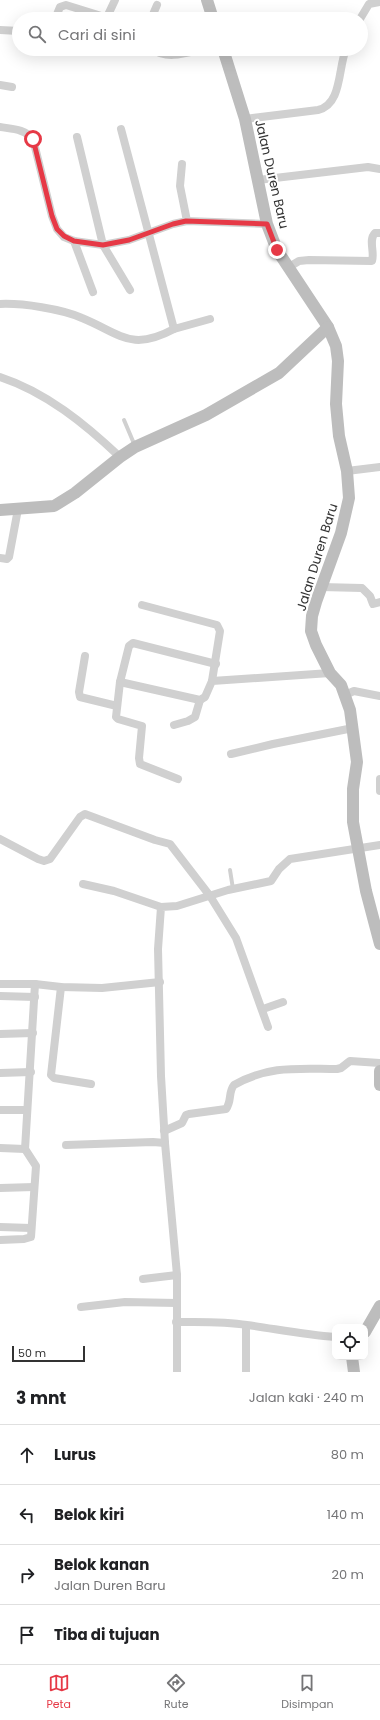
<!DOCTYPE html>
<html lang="id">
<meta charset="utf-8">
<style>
body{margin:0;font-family:Poppins,sans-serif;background:#f2f2f2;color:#202124}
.controls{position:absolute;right:12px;bottom:12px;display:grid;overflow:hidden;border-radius:8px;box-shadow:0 4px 16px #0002}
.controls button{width:36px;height:36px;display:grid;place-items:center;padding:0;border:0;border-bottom:1px solid #e0e0e0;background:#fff;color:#202124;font:20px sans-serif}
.scale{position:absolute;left:12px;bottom:10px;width:73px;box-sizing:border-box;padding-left:4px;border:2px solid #333;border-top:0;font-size:11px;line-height:14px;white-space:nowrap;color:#333;-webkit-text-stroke:3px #fff;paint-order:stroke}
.stop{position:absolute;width:12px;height:12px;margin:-9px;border:3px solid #e63946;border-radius:50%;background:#fff}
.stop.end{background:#e63946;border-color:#fff;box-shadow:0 1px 4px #0008}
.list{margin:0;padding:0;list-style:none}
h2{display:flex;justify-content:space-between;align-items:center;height:52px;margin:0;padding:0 16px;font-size:17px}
h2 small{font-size:13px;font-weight:400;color:#757577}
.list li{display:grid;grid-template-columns:26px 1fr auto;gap:12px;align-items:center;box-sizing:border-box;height:60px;padding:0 16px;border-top:1px solid #e0e0e0}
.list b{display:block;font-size:15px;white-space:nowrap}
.list p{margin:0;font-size:13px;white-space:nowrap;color:#757577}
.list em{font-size:13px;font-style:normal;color:#757577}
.icon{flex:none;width:22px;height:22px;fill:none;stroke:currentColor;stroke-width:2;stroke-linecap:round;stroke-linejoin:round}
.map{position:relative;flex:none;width:380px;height:1372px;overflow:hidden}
.search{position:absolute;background:#fff;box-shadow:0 4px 16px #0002;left:12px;right:12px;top:12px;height:44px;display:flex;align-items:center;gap:10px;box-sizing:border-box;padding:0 14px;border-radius:22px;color:#757577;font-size:15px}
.sheet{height:292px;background:#fff}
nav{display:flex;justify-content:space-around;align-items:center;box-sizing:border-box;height:56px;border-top:1px solid #e0e0e0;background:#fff;font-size:11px;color:#757577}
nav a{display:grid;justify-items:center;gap:2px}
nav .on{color:#e63946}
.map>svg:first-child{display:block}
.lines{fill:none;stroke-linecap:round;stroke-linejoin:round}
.lane{stroke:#d0d0d0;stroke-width:4}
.street{stroke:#d0d0d0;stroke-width:8}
.secondary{stroke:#bdbdbd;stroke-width:12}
.route{stroke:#e63946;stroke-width:5}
.labels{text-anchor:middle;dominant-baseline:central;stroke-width:4;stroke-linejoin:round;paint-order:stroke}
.street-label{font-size:13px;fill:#333;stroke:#fff}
</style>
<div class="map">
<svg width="380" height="1372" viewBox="0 0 380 1372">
<rect width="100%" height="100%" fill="#fff"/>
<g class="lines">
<g class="lane">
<path d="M 124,420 L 135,446"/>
<path d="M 230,870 L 233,889"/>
</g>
<g class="street">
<path d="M 107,17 L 115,0"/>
<path d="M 55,19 L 60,7 L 66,5 L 111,19"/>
<path d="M 151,19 L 157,5"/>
<path d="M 360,19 L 369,4 L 380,2"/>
<path d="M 0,30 L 19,31"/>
<path d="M 152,49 C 167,60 186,53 203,49"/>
<path d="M 0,85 L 12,87"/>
<path d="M 245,119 L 318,110 C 342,105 338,68 346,49"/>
<path d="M 0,127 C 12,129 25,129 33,139 L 52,216 L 57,229 L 64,237 L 74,241 L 103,245 L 129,240 L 173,224 L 187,221 L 267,224"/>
<path d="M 121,129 L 174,329 L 210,319"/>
<path d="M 77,137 L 103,245 L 130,290"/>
<path d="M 182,164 L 180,186 L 187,221"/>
<path d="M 258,180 L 368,167 L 380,169"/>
<path d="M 74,241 L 93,292"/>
<path d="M 289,267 L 299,261 L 309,260 L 372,261 C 375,252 368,240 375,233 L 380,233"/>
<path d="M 0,304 C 22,303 62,309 82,318 C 121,334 131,352 174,329"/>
<path d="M 0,377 C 46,392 85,424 120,457"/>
<path d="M 347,471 L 380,467"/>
<path d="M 0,558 L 7,559 L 9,557 L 18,509"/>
<path d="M 321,587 L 362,588 L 370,596 L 373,604 L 380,602"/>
<path d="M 142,605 L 217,625 L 220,631 L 212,681"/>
<path d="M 85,656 L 79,692 L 80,697 L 117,706"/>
<path d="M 120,682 L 200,700 L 205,697 L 212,681 L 330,673"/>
<path d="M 345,695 L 354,691 L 380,696"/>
<path d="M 174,725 L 188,721 L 195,717 L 200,700"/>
<path d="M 231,754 L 273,744 L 353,728"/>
<path d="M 178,779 L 140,764 L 139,758 L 142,726 L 118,719 L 116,717 L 120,682 L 129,646 L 133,643 L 216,664"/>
<path d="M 380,779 L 380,791"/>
<path d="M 0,839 L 38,859 L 44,861 L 50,859 L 80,817 L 85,814 L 155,840 L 170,844 L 210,896 L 236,938 L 268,1027"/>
<path d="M 83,884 L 114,891 L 161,907"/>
<path d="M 0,984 L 35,984 L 61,987 L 102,988 L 160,982"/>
<path d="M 61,987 L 51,1075 L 54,1078 L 91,1084"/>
<path d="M 0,996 L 35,997"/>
<path d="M 263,1009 L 283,1002"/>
<path d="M 0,1034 L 33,1033"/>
<path d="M 0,1073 L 31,1072"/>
<path d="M 0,1110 L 27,1110"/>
<path d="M 164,1131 L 182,1123 L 186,1115 L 189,1114 L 226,1109 C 232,1101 228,1092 234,1085 C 269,1065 299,1069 337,1069 L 341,1068 L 350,1061 L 380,1063"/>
<path d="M 66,1145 L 153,1142 L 165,1143"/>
<path d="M 0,1148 L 25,1149"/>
<path d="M 0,1188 L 34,1187"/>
<path d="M 0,1227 L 31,1228"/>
<path d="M 0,1240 L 24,1239 L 31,1237 L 36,1166 L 25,1149 L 35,984"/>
<path d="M 143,1279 L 177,1275"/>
<path d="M 81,1307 L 125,1302 L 177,1303"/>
<path d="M 176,1322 C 199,1322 223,1321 247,1325 C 276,1329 305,1335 335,1337"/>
<path d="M 177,1372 L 177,1275 L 165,1143 L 161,1076 L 158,949 L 161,907 L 177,906 L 228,890 L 271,881 L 279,869 L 290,859 L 380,845"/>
<path d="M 246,1372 L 246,1325"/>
</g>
<g class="secondary">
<path d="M 207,0 L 213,19"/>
<path d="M 223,49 L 245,119 L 267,224 L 277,250 L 328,327 L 336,346 L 338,361 L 336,404 L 339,436 L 347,471 L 349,498 L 341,533 L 316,602 L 312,616 L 311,631 L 316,645 L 330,673 L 341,685 L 350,710 L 357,762 L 353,789 L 353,822 L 366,891 L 380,944"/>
<path d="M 0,510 L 54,506 L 75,493 L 120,457 L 135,447 L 206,415 L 279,373 L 328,327"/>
<path d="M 380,1071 L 380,1085"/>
<path d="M 365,1332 L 380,1306"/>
<path d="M 352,1357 L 354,1372"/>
</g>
</g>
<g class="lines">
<path class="route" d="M 33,139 L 52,216 L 57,229 L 64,236 L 74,241 L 103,245 L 129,240 L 173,224 L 186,221 L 267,224 L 277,250"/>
</g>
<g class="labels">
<g class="street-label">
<text transform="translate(272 174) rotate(77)">Jalan Duren Baru</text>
<text transform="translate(317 557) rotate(-73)">Jalan Duren Baru</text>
</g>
</g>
</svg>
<div class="controls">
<button><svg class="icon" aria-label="locate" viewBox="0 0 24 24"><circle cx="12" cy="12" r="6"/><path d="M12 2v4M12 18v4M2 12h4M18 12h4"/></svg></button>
</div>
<div class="scale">50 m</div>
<div class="stop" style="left:33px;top:139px"></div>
<div class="stop end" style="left:277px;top:250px"></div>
<div class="search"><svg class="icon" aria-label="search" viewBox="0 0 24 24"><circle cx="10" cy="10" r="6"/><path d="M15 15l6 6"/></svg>Cari di sini</div>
</div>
<section class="sheet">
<h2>3 mnt<small>Jalan kaki · 240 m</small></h2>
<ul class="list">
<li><svg class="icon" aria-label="ahead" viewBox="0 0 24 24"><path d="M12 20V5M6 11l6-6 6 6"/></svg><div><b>Lurus</b></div><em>80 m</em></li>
<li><svg class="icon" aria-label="left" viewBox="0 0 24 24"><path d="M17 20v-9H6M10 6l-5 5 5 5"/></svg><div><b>Belok kiri</b></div><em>140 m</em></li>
<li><svg class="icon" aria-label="right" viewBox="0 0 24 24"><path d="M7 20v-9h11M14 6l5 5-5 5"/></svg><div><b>Belok kanan</b><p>Jalan Duren Baru</p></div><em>20 m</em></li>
<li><svg class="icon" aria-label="arrive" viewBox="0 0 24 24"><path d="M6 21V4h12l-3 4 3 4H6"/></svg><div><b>Tiba di tujuan</b></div></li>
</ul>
</section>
<nav>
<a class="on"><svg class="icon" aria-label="map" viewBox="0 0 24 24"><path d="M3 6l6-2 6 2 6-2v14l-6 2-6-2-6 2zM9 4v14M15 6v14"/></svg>Peta</a>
<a><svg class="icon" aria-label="directions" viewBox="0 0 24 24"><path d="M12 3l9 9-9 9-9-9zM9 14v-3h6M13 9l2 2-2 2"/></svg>Rute</a>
<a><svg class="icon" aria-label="saved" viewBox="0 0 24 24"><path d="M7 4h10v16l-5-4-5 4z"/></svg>Disimpan</a>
</nav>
